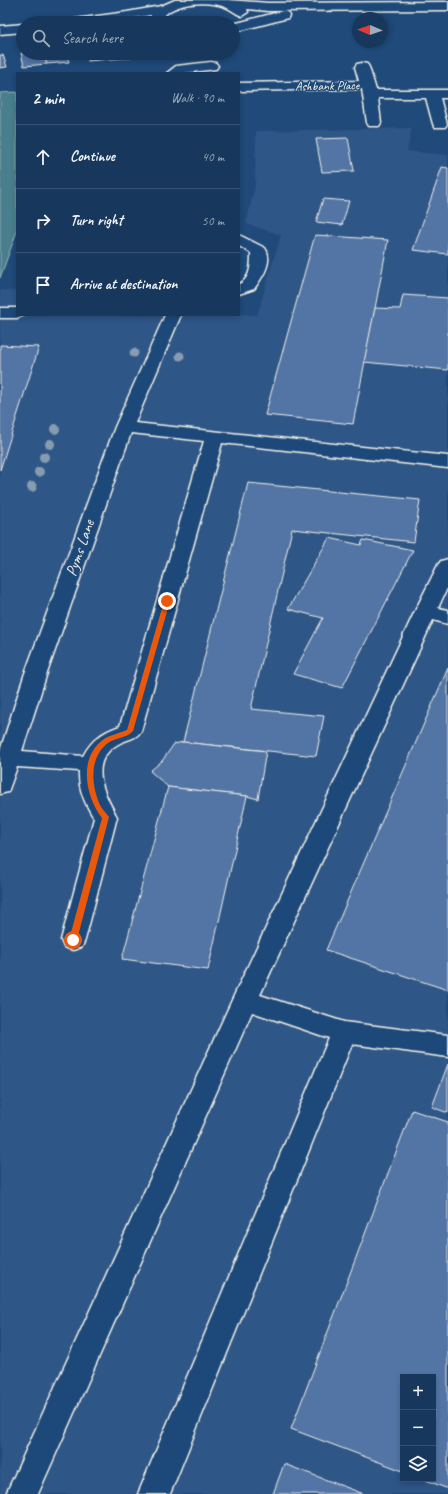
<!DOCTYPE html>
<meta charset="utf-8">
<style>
body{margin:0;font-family:Caveat,sans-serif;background:#203f62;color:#f1f3f6}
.controls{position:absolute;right:12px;bottom:12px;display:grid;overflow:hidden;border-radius:0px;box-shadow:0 2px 6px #0003}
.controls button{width:36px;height:36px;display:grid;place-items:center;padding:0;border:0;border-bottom:1px solid #365272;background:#17385c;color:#f1f3f6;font:20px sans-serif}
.compass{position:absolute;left:352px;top:12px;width:36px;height:36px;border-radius:50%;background:#17385c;box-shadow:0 2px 6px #0003;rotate:272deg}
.stop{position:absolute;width:12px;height:12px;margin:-9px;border:3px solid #ea580c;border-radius:50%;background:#fff}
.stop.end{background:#ea580c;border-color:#fff;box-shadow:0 1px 4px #0008}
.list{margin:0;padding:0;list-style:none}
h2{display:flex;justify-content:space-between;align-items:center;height:52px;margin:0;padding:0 16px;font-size:17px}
h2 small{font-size:13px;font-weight:400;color:#9eacbb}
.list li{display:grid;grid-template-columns:26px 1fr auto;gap:12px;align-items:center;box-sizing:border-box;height:64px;padding:0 16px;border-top:1px solid #365272}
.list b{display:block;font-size:15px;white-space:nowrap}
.list em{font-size:13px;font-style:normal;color:#9eacbb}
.icon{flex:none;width:22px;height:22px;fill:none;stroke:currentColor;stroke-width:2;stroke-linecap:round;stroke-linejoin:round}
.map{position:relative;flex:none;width:448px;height:1494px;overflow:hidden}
.search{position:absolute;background:#17385c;box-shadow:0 2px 6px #0003;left:16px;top:16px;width:224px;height:44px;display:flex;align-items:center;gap:10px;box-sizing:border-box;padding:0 14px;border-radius:22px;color:#9eacbb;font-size:15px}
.panel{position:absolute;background:#17385c;box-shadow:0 2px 6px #0003;left:16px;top:72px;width:224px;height:244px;border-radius:0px}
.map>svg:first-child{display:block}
.built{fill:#2e5787;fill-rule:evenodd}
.green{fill:#497e8c;stroke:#9eb8ba}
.building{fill:#5275a5;stroke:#f4f1e8}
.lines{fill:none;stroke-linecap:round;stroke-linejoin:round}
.minor-casing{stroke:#f4f1e8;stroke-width:3}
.minor{fill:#1f4a7a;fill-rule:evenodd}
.tree{fill:#869caf}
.route{fill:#ea580c}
.labels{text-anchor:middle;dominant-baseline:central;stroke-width:3;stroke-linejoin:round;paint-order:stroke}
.far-street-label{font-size:13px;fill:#f4f1e8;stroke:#1f4a7a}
.street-label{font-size:16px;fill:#f4f1e8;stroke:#1f4a7a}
</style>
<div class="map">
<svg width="448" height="1494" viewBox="0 0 448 1494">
<rect width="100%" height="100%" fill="#1f4a7a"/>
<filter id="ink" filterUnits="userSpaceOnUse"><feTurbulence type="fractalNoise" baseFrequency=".025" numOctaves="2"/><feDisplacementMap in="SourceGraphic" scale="8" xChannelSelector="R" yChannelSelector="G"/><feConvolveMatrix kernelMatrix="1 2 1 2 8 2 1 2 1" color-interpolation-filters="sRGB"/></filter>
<g filter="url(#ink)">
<path class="built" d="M 412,128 L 407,151 L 448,155 L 448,1494 L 0,1494 L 0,290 L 17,291 L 17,315 L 239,314 L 257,315 L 281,235 L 246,224 L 255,185 L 256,131 ZM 403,1377 L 433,1377 L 433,1479 L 403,1479 Z"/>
<path class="green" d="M 17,92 L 17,231 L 0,278 L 0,93 Z"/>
<g class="building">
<path d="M 21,53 L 43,53 L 47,64 L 24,66 Z"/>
<path d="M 43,53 L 66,53 L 69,62 L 47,64 Z"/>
<path d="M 85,53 L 108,53 L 110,59 L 88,61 Z"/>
<path d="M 108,53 L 130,53 L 132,58 L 110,59 Z"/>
<path d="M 0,55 L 3,55 L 7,67 L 0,68 Z"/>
<path d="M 348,138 L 354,171 L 322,172 L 316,139 Z"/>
<path d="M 442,167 L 448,168 L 448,254 L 413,250 Z"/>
<path d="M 323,199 L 349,201 L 342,225 L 316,222 Z"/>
<path d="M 315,235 L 388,240 L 353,424 L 265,415 Z"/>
<path d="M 403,295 L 448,298 L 448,370 L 364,362 L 375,308 L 400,309 Z"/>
<path d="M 0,345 L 39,347 L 0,470 Z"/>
<path d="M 248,483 L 420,500 L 414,542 L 292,529 L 251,709 L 324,716 L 316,756 L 183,742 Z"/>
<path d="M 329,538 L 361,545 L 363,540 L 413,550 L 342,688 L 293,674 L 323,618 L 288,609 Z"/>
<path d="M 448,668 L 448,990 L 326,950 Z"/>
<path d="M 183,742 L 266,751 L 258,799 L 247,796 L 168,787 L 150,771 L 162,761 L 174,744 Z"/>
<path d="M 168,787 L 247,796 L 208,970 L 122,959 Z"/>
<path d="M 448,1064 L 448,1113 L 432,1107 Z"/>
<path d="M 412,1110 L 448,1122 L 448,1489 L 423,1479 L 433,1479 L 433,1377 L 403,1377 L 403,1471 L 291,1429 Z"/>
<path d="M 284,1464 L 364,1494 L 273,1494 Z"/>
</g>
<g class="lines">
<defs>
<g id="minor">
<path d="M 175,0 L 228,0 L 268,3 L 448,2 L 448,10 L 268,11 L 247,9 L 248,12 L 242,16 C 236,14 231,9 225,7 C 208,1 182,2 167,13 C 163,16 164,20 161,23 L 152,23 L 150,20 L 151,15 L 104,23 L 68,23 L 75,19 L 127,12 L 161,6 Z"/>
<path d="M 283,11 L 288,12 L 289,15 L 288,18 L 238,31 L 233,29 L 233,24 Z"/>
<path d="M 23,24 L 23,32 L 0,34 L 0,26 Z"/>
<path d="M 211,62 L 216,63 L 218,66 L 216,69 L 184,73 L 167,73 L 176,66 Z"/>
<path d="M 362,63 L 367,64 L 369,67 L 376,90 L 448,90 L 448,98 L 440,98 L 447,124 L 445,127 L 435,127 L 433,124 L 426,98 L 378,98 L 381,123 L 379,126 L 369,126 L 367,123 L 362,89 L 239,91 L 239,83 L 359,81 L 355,67 L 357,64 Z"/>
<path d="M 239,235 L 265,248 C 274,261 262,278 254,289 L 239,294 L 239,284 C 251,279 251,264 251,253 L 239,246 Z"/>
<path d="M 0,308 L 17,308 L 17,315 L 24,315 L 17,318 L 0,318 Z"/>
<path d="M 165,315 L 181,315 L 135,423 L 448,456 L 448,468 L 222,443 L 141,731 C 136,739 128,739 120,743 C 86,761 104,793 117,817 L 85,940 L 82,947 L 73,950 L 64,947 L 61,940 L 94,818 C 85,804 78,788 79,771 L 17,767 L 8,792 L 0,794 L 0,751 L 24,676 L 115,427 ZM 131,433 L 204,441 L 120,726 C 103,732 92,739 83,756 L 22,751 L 46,676 Z"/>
<path d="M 448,559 L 448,586 L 438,608 L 448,610 L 448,624 L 433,620 L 260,995 L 344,1022 L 448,1035 L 448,1057 L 352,1044 L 170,1494 L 138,1494 L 329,1038 L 252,1012 L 38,1494 L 6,1494 L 232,1000 L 415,611 L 438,565 L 441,561 Z"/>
</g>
</defs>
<use href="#minor" class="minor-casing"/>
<use href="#minor" class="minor"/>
</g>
<g class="tree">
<circle cx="134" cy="353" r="4.5"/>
<circle cx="180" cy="356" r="4.5"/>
<circle cx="55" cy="429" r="5"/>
<circle cx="50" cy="444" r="5"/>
<circle cx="44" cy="457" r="5"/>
<circle cx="39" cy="472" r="5"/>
<circle cx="32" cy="487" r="5"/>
</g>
</g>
<path class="route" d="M 167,599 L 170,601 L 133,731 C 127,738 115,738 108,743 C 89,757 91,785 100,805 C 102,809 106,813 109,817 L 77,940 L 73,943 L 69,940 L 102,818 C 85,796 78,757 104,739 C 110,735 120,733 127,730 L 164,601 Z"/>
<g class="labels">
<g class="far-street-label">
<text transform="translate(327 86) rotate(-1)">Ashbank Place</text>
</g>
<g class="street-label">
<text transform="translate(80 548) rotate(-71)">Pyms Lane</text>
</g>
</g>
</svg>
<div class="controls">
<button>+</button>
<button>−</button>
<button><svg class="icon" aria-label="layers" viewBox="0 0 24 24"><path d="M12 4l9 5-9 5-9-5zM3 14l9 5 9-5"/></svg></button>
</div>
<svg class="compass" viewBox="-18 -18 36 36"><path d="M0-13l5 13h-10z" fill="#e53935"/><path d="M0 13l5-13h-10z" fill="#9eacbb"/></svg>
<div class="stop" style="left:73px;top:940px"></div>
<div class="stop end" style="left:167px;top:601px"></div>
<div class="search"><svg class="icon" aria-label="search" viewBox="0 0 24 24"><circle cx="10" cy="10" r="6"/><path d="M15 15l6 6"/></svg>Search here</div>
<section class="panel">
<h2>2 min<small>Walk · 90 m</small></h2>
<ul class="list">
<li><svg class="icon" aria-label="ahead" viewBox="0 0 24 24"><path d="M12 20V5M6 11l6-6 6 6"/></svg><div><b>Continue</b></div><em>40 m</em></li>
<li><svg class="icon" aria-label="right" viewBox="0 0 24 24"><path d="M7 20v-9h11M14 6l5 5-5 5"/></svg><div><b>Turn right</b></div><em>50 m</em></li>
<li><svg class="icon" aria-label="arrive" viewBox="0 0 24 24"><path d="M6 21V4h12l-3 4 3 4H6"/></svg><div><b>Arrive at destination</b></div></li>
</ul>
</section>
</div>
